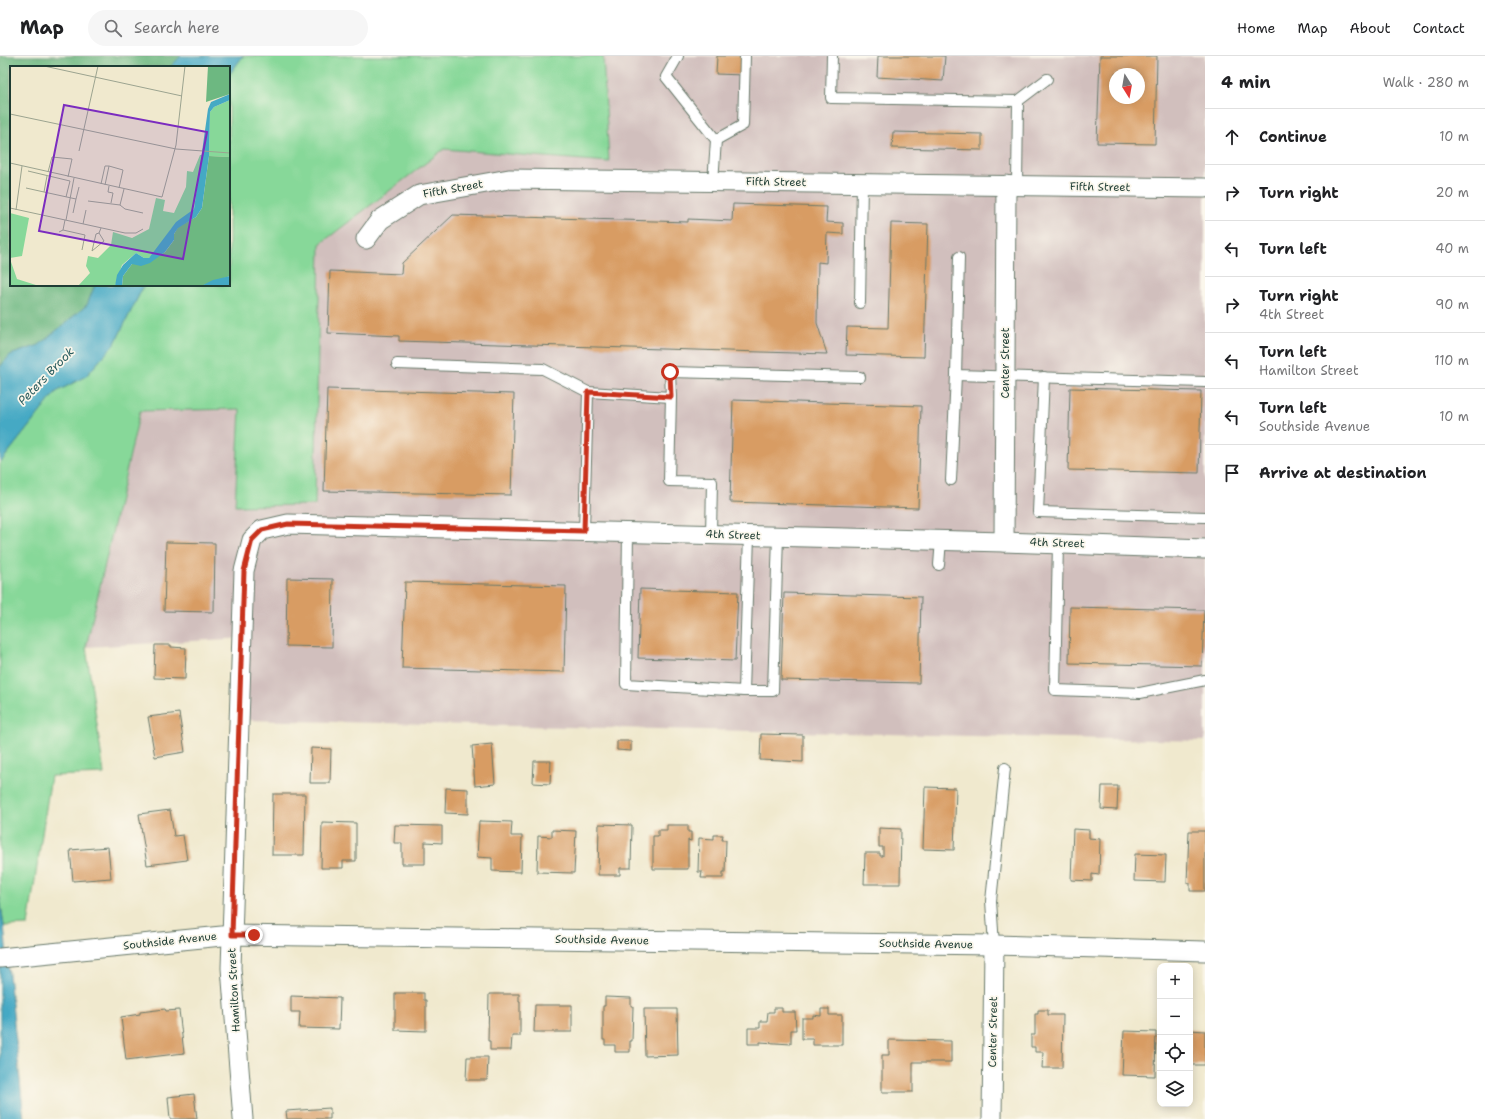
<!DOCTYPE html>
<meta charset="utf-8">
<style>
body{margin:0;font-family:"Shantell Sans",sans-serif;background:#f6f6f6;color:#202124}
.controls{position:absolute;right:12px;bottom:12px;display:grid;overflow:hidden;border-radius:8px;box-shadow:0 2px 10px #0003}
.controls button{width:36px;height:36px;display:grid;place-items:center;padding:0;border:0;border-bottom:1px solid #e0e0e0;background:#fff;color:#202124;font:20px sans-serif}
.compass{position:absolute;left:1109px;top:12px;width:36px;height:36px;border-radius:50%;background:#fff;box-shadow:0 2px 10px #0003;rotate:169deg}
.stop{position:absolute;width:12px;height:12px;margin:-9px;border:3px solid #c8321e;border-radius:50%;background:#fff}
.stop.end{background:#c8321e;border-color:#fff;box-shadow:0 1px 4px #0008}
.list{margin:0;padding:0;list-style:none}
h2{display:flex;justify-content:space-between;align-items:center;height:52px;margin:0;padding:0 16px;font-size:17px}
h2 small{font-size:13px;font-weight:400;color:#757577}
.list li{display:grid;grid-template-columns:26px 1fr auto;gap:12px;align-items:center;box-sizing:border-box;height:56px;padding:0 16px;border-top:1px solid #e0e0e0}
.list b{display:block;font-size:15px;white-space:nowrap}
.list p{margin:0;font-size:13px;white-space:nowrap;color:#757577}
.list em{font-size:13px;font-style:normal;color:#757577}
.icon{flex:none;width:22px;height:22px;fill:none;stroke:currentColor;stroke-width:2;stroke-linecap:round;stroke-linejoin:round}
.map{position:relative;flex:none;width:1205px;height:1063px;overflow:hidden}
header{display:flex;align-items:center;gap:24px;box-sizing:border-box;height:56px;padding:0 20px;background:#fff;border-bottom:1px solid #e0e0e0}
header strong{font-size:19px}
nav{display:flex;gap:22px;margin-inline-start:auto;font-size:14px}
.search{width:280px;height:36px;background:#f6f6f6;display:flex;align-items:center;gap:10px;box-sizing:border-box;padding:0 14px;border-radius:22px;color:#757577;font-size:15px}
main{display:flex}
aside{flex:1;background:#fff}
.map>svg:first-child{display:block}
.industrial{fill:#d1bfbd;fill-rule:evenodd}
.green{fill:#87d899;stroke:#538a66}
.forest{fill:#6db881;stroke:#467a5a}
.water{fill:#44a9c4;stroke:#32737c}
.building{fill:#d89c63;fill-rule:evenodd}
.lines{fill:none;stroke-linecap:round;stroke-linejoin:round}
.lane-casing{stroke:#68796a;stroke-width:12}
.street-casing{stroke:#68796a;stroke-width:21}
.lane{stroke:#fff;stroke-width:10}
.street{stroke:#fff;stroke-width:19}
.route{stroke:#c8321e;stroke-width:5}
.labels{text-anchor:middle;dominant-baseline:central;stroke-width:3.5;stroke-linejoin:round;paint-order:stroke}
.street-label{font-size:11px;fill:#1f3d34;stroke:#fbf7ec}
.water-label{font-size:12px;font-style:italic;fill:#2a5d5f;stroke:#fbf7ec}
.inset-road{fill:none;stroke:#9ca490;stroke-width:1}
.view{fill:#7b2cbf;fill-opacity:0.15;stroke:#7b2cbf;stroke-width:2}
.inset-edge{fill:none;stroke:#1f3d34;stroke-width:2}
</style>
<header>
<strong>Map</strong>
<div class="search"><svg class="icon" aria-label="search" viewBox="0 0 24 24"><circle cx="10" cy="10" r="6"/><path d="M15 15l6 6"/></svg>Search here</div>
<nav><a>Home</a><a>Map</a><a>About</a><a>Contact</a></nav>
</header>
<main>
<div class="map">
<svg width="1205" height="1063" viewBox="0 0 1205 1063">
<rect width="100%" height="100%" fill="#fbf7ec"/>
<filter id="ink" filterUnits="userSpaceOnUse"><feTurbulence type="fractalNoise" baseFrequency=".025" numOctaves="2"/><feDisplacementMap in="SourceGraphic" scale="8" xChannelSelector="R" yChannelSelector="G"/><feConvolveMatrix kernelMatrix="1 2 1 2 8 2 1 2 1" color-interpolation-filters="sRGB"/></filter>
<filter id="wash" filterUnits="userSpaceOnUse"><feTurbulence type="fractalNoise" baseFrequency=".012" numOctaves="4" result="noise"/><feDisplacementMap in="SourceGraphic" scale="16" xChannelSelector="R" yChannelSelector="G"/><feGaussianBlur stdDeviation="0.9" result="paint"/><feColorMatrix in="noise" values="0 0 0 0 0 0 0 0 0 0 0 0 0 0 0 0 0 1.4 0 .05"/><feComposite in="paint" operator="in"/></filter>
<g filter="url(#wash)">
<rect width="100%" height="100%" fill="#f0e9ce"/>
<path class="industrial" d="M 603,0 L 1205,0 L 1205,685 L 243,664 L 245,582 L 86,591 L 140,355 L 240,353 L 316,346 L 320,188 L 444,93 L 609,106 ZM 1115,18 L 1139,18 L 1139,42 L 1115,42 Z"/>
<path class="green" d="M 243,0 L 603,0 L 609,106 L 444,93 L 320,188 L 315,449 L 235,450 L 240,353 L 140,355 L 86,591 L 104,718 L 51,720 L 28,869 L 4,870 L 0,842 L 0,407 L 56,336 L 86,320 L 115,287 L 144,229 L 229,229 L 229,19 Z"/>
<path class="forest" d="M 0,0 L 181,0 L 170,11 L 11,11 L 11,229 L 95,229 L 87,249 L 39,289 L 10,299 L 0,311 Z"/>
<g class="water">
<path d="M 181,0 L 243,0 L 229,19 L 229,11 L 170,11 Z"/>
<path d="M 95,229 L 144,229 L 115,287 L 86,320 L 56,336 L 0,407 L 0,311 L 10,299 L 39,289 L 87,249 Z"/>
<path d="M 0,842 L 4,870 L 24,1063 L 0,1063 Z"/>
</g>
<g id="blocks">
<g class="building">
<path d="M 717,0 L 744,0 L 743,19 L 716,18 Z"/>
<path d="M 878,0 L 945,0 L 943,25 L 877,21 Z"/>
<path d="M 1100,0 L 1157,0 L 1155,88 L 1097,87 ZM 1115,18 L 1139,18 L 1139,42 L 1115,42 Z"/>
<path d="M 893,76 L 982,78 L 982,94 L 892,92 Z"/>
<path d="M 733,148 L 827,151 L 826,166 L 843,167 L 843,178 L 827,177 L 826,207 L 818,206 L 817,267 L 827,298 L 399,285 L 399,280 L 328,277 L 330,215 L 401,218 L 402,207 L 453,159 L 688,166 L 688,163 L 732,165 Z"/>
<path d="M 891,167 L 928,168 L 924,301 L 846,299 L 847,271 L 888,272 Z"/>
<path d="M 1070,332 L 1201,335 L 1199,417 L 1068,414 Z"/>
<path d="M 327,333 L 514,338 L 511,439 L 324,435 Z"/>
<path d="M 733,344 L 921,350 L 918,452 L 730,446 Z"/>
<path d="M 166,486 L 215,487 L 214,556 L 164,555 Z"/>
<path d="M 287,522 L 333,523 L 332,591 L 286,590 Z"/>
<path d="M 405,526 L 566,530 L 564,616 L 402,612 Z"/>
<path d="M 640,533 L 738,536 L 735,605 L 638,602 Z"/>
<path d="M 784,537 L 921,541 L 919,627 L 781,624 Z"/>
<path d="M 1070,551 L 1204,554 L 1202,610 L 1069,607 Z"/>
<path d="M 155,589 L 171,589 L 171,591 L 186,592 L 185,623 L 154,622 Z"/>
<path d="M 179,657 L 185,696 L 155,701 L 148,661 Z"/>
<path d="M 761,678 L 803,679 L 803,706 L 760,704 Z"/>
<path d="M 617,685 L 631,685 L 631,695 L 617,694 Z"/>
<path d="M 492,688 L 495,728 L 475,730 L 472,690 Z"/>
<path d="M 311,692 L 331,693 L 330,727 L 310,727 Z"/>
<path d="M 534,705 L 551,705 L 550,728 L 533,727 Z"/>
<path d="M 1102,730 L 1118,730 L 1117,754 L 1101,753 Z"/>
<path d="M 925,731 L 956,732 L 954,794 L 923,793 Z"/>
<path d="M 446,732 L 468,733 L 468,758 L 445,757 Z"/>
<path d="M 273,738 L 305,738 L 304,799 L 272,799 Z"/>
<path d="M 170,754 L 174,780 L 183,779 L 187,804 L 147,809 L 139,758 Z"/>
<path d="M 479,765 L 512,766 L 511,780 L 522,780 L 521,816 L 492,815 L 492,802 L 477,801 Z"/>
<path d="M 322,766 L 356,767 L 356,805 L 343,805 L 343,812 L 321,812 Z"/>
<path d="M 599,768 L 632,769 L 631,812 L 620,812 L 620,819 L 598,819 Z"/>
<path d="M 395,769 L 442,770 L 442,787 L 425,786 L 425,808 L 402,808 L 402,787 L 394,787 Z"/>
<path d="M 667,769 L 688,769 L 688,776 L 691,776 L 691,785 L 688,784 L 688,813 L 653,813 L 653,780 L 658,780 L 658,774 L 667,774 Z"/>
<path d="M 879,772 L 901,773 L 900,828 L 864,828 L 865,797 L 880,797 L 880,800 L 883,800 L 883,791 L 879,791 Z"/>
<path d="M 1073,773 L 1089,774 L 1089,782 L 1100,783 L 1099,819 L 1092,818 L 1092,825 L 1071,824 Z"/>
<path d="M 552,774 L 576,775 L 574,817 L 537,816 L 538,780 L 552,781 Z"/>
<path d="M 1189,775 L 1205,775 L 1205,835 L 1190,835 L 1190,827 L 1187,827 Z"/>
<path d="M 714,779 L 723,779 L 722,784 L 726,784 L 725,816 L 723,816 L 723,822 L 701,822 L 702,816 L 698,816 L 699,782 L 714,783 Z"/>
<path d="M 108,791 L 111,822 L 73,825 L 70,794 Z"/>
<path d="M 1135,798 L 1166,799 L 1165,826 L 1134,825 Z"/>
<path d="M 395,937 L 424,937 L 424,944 L 426,944 L 426,975 L 395,974 Z"/>
<path d="M 489,938 L 519,938 L 519,945 L 520,945 L 520,980 L 512,980 L 511,994 L 490,994 L 490,985 L 488,985 Z"/>
<path d="M 291,940 L 340,942 L 339,973 L 299,972 L 300,956 L 291,956 Z"/>
<path d="M 605,941 L 631,942 L 631,950 L 633,950 L 632,985 L 630,985 L 630,996 L 615,996 L 615,989 L 605,989 L 605,984 L 603,984 L 603,950 L 605,950 Z"/>
<path d="M 535,949 L 572,949 L 572,976 L 534,976 Z"/>
<path d="M 774,952 L 782,952 L 782,956 L 795,956 L 796,974 L 791,974 L 791,988 L 760,986 L 760,988 L 748,988 L 748,972 L 760,972 L 760,965 L 767,965 L 768,956 L 774,956 Z"/>
<path d="M 165,953 L 166,955 L 179,954 L 184,997 L 126,1004 L 121,961 L 140,958 L 140,956 Z"/>
<path d="M 644,953 L 677,953 L 678,999 L 645,1000 Z"/>
<path d="M 821,953 L 829,953 L 829,959 L 842,959 L 842,989 L 813,989 L 813,983 L 802,983 L 802,962 L 813,962 L 813,959 L 821,960 Z"/>
<path d="M 1038,954 L 1048,954 L 1048,959 L 1063,959 L 1062,1012 L 1042,1012 L 1043,996 L 1035,996 L 1035,991 L 1031,991 L 1031,979 L 1035,979 L 1035,958 L 1038,958 Z"/>
<path d="M 1190,974 L 1205,975 L 1205,1009 L 1190,1009 Z"/>
<path d="M 1124,975 L 1156,976 L 1155,1020 L 1122,1019 Z"/>
<path d="M 889,984 L 951,985 L 951,1006 L 913,1006 L 913,1036 L 882,1036 L 882,999 L 889,999 Z"/>
<path d="M 467,1001 L 488,1001 L 487,1024 L 466,1024 Z"/>
<path d="M 194,1038 L 197,1063 L 170,1063 L 168,1041 Z"/>
<path d="M 330,1052 L 330,1063 L 287,1063 L 286,1055 Z"/>
</g>
</g>
</g>
<g filter="url(#ink)">
<use href="#blocks" fill-opacity="0" stroke="#68796a" stroke-width="1"/>
<g class="lines">
<defs>
<g id="lane">
<path d="M 678,0 L 666,21 L 716,84 L 713,126"/>
<path d="M 832,0 L 831,42 L 1018,45"/>
<path d="M 716,84 L 743,69 L 745,0"/>
<path d="M 1017,129 L 1018,45 L 1047,23"/>
<path d="M 959,201 L 956,319 L 1205,326"/>
<path d="M 860,247 L 862,127"/>
<path d="M 397,308 L 543,313 L 588,336 L 584,475"/>
<path d="M 1044,321 L 1038,456 L 1205,461"/>
<path d="M 588,336 L 671,341 L 670,316 L 860,321"/>
<path d="M 671,341 L 669,425 L 712,426 L 711,478"/>
<path d="M 951,424 L 956,319"/>
<path d="M 628,476 L 626,628 L 744,635 L 749,479"/>
<path d="M 1058,487 L 1055,634 L 1140,637 L 1205,624"/>
<path d="M 939,509 L 941,484"/>
<path d="M 744,635 L 773,635 L 778,480"/>
<path d="M 994,889 L 991,845 L 1005,712"/>
</g>
<g id="street">
<path d="M 366,183 L 380,164 L 419,139 L 509,123 L 1205,132"/>
<path d="M 1004,486 L 1006,129"/>
<path d="M 0,902 L 232,879 L 994,889 L 1205,895"/>
<path d="M 243,1063 L 231,912 L 244,515 L 252,484 L 262,474 L 288,468 L 1004,486 L 1205,493"/>
<path d="M 992,1063 L 994,889"/>
</g>
</defs>
<use href="#lane" class="lane-casing"/>
<use href="#street" class="street-casing"/>
<use href="#lane" class="lane"/>
<use href="#street" class="street"/>
</g>
</g>
<g class="lines" filter="url(#ink)">
<path class="route" d="M 254,879 L 232,879 L 244,515 L 252,484 L 262,474 L 288,468 L 584,475 L 588,336 L 671,341 L 670,316"/>
</g>
<g class="labels">
<g class="street-label">
<text transform="translate(776 126) rotate(1)">Fifth Street</text>
<text transform="translate(1100 131) rotate(1)">Fifth Street</text>
<text transform="translate(453 133) rotate(-10)">Fifth Street</text>
<text transform="translate(1005 307) rotate(-90)">Center Street</text>
<text transform="translate(733 479) rotate(2)">4th Street</text>
<text transform="translate(1057 487) rotate(2)">4th Street</text>
<text transform="translate(602 884) rotate(1)">Southside Avenue</text>
<text transform="translate(170 885) rotate(-6)">Southside Avenue</text>
<text transform="translate(926 888) rotate(1)">Southside Avenue</text>
<text transform="translate(234 934) rotate(-93)">Hamilton Street</text>
<text transform="translate(993 976) rotate(-89)">Center Street</text>
</g>
<g class="water-label">
<text transform="translate(46 320) rotate(-46)">Peters Brook</text>
</g>
</g>
<g transform="translate(10 10)">
<rect width="220" height="220" fill="#f0e9ce"/>
<path d="M 220,34 L 220,91 L 199,90 L 200,46 L 204,41 ZM 190,89 L 192,89 L 192,95 L 184,143 L 161,163 L 147,185 L 139,192 L 134,192 L 126,187 L 112,199 L 105,220 L 68,220 L 80,207 L 76,200 L 78,190 L 88,192 L 101,179 L 103,166 L 122,172 L 139,163 L 146,132 L 155,134 L 153,145 L 164,147 L 176,121 L 177,105 L 183,106 ZM 0,147 L 19,152 L 12,190 L 0,192 ZM 0,193 L 7,213 L 29,220 L 0,220 Z" fill="#87d899"/>
<path d="M 198,0 L 220,0 L 220,28 L 196,36 ZM 199,90 L 220,91 L 220,210 L 191,220 L 112,220 L 113,210 L 122,198 L 134,198 L 155,186 L 164,174 L 164,168 L 168,161 L 186,151 L 192,142 Z" fill="#6db881"/>
<path d="M 220,28 L 220,34 L 204,41 L 200,46 L 199,90 L 192,142 L 186,151 L 168,162 L 164,168 L 164,174 L 155,186 L 140,197 L 131,200 L 122,198 L 113,210 L 112,220 L 105,220 L 107,209 L 113,199 L 126,187 L 134,192 L 139,192 L 166,156 L 184,143 L 198,43 L 201,36 ZM 220,210 L 220,220 L 191,220 L 203,214 Z" fill="#44a9c4"/>
<path class="inset-road" d="M 34,0 L 172,30M 0,48 L 166,83 L 220,87M 69,85 L 88,0M 0,97 L 152,131 L 166,79 L 175,0M 18,105 L 60,115 L 56,131M 38,106 L 42,91 L 62,93 L 58,111M 91,118 L 95,100 L 99,100M 95,119 L 99,100 L 113,104 L 109,122M 99,120 L 98,126 L 103,127 L 101,137M 16,122 L 34,126 L 37,110M 114,123 L 110,139 L 115,143 L 133,147M 34,126 L 66,133 L 63,147M 66,133 L 69,121M 78,135 L 110,139M 0,142 L 115,167 L 126,167 L 133,163M 6,144 L 12,100M 56,154 L 64,112M 73,158 L 76,144M 53,164 L 75,169 L 72,184M 49,166 L 53,164 L 55,154M 89,167 L 86,168 L 82,185 L 94,175 L 89,167 L 91,162"/>
<path class="view" d="M 54,39 L 197,66 L 173,193 L 29,165 Z"/>
<rect width="220" height="220" class="inset-edge"/>
</g>
</svg>
<div class="controls">
<button>+</button>
<button>−</button>
<button><svg class="icon" aria-label="locate" viewBox="0 0 24 24"><circle cx="12" cy="12" r="6"/><path d="M12 2v4M12 18v4M2 12h4M18 12h4"/></svg></button>
<button><svg class="icon" aria-label="layers" viewBox="0 0 24 24"><path d="M12 4l9 5-9 5-9-5zM3 14l9 5 9-5"/></svg></button>
</div>
<svg class="compass" viewBox="-18 -18 36 36"><path d="M0-13l5 13h-10z" fill="#e53935"/><path d="M0 13l5-13h-10z" fill="#757577"/></svg>
<div class="stop" style="left:670px;top:316px"></div>
<div class="stop end" style="left:254px;top:879px"></div>
</div>
<aside>
<h2>4 min<small>Walk · 280 m</small></h2>
<ul class="list">
<li><svg class="icon" aria-label="ahead" viewBox="0 0 24 24"><path d="M12 20V5M6 11l6-6 6 6"/></svg><div><b>Continue</b></div><em>10 m</em></li>
<li><svg class="icon" aria-label="right" viewBox="0 0 24 24"><path d="M7 20v-9h11M14 6l5 5-5 5"/></svg><div><b>Turn right</b></div><em>20 m</em></li>
<li><svg class="icon" aria-label="left" viewBox="0 0 24 24"><path d="M17 20v-9H6M10 6l-5 5 5 5"/></svg><div><b>Turn left</b></div><em>40 m</em></li>
<li><svg class="icon" aria-label="right" viewBox="0 0 24 24"><path d="M7 20v-9h11M14 6l5 5-5 5"/></svg><div><b>Turn right</b><p>4th Street</p></div><em>90 m</em></li>
<li><svg class="icon" aria-label="left" viewBox="0 0 24 24"><path d="M17 20v-9H6M10 6l-5 5 5 5"/></svg><div><b>Turn left</b><p>Hamilton Street</p></div><em>110 m</em></li>
<li><svg class="icon" aria-label="left" viewBox="0 0 24 24"><path d="M17 20v-9H6M10 6l-5 5 5 5"/></svg><div><b>Turn left</b><p>Southside Avenue</p></div><em>10 m</em></li>
<li><svg class="icon" aria-label="arrive" viewBox="0 0 24 24"><path d="M6 21V4h12l-3 4 3 4H6"/></svg><div><b>Arrive at destination</b></div></li>
</ul>
</aside>
</main>
